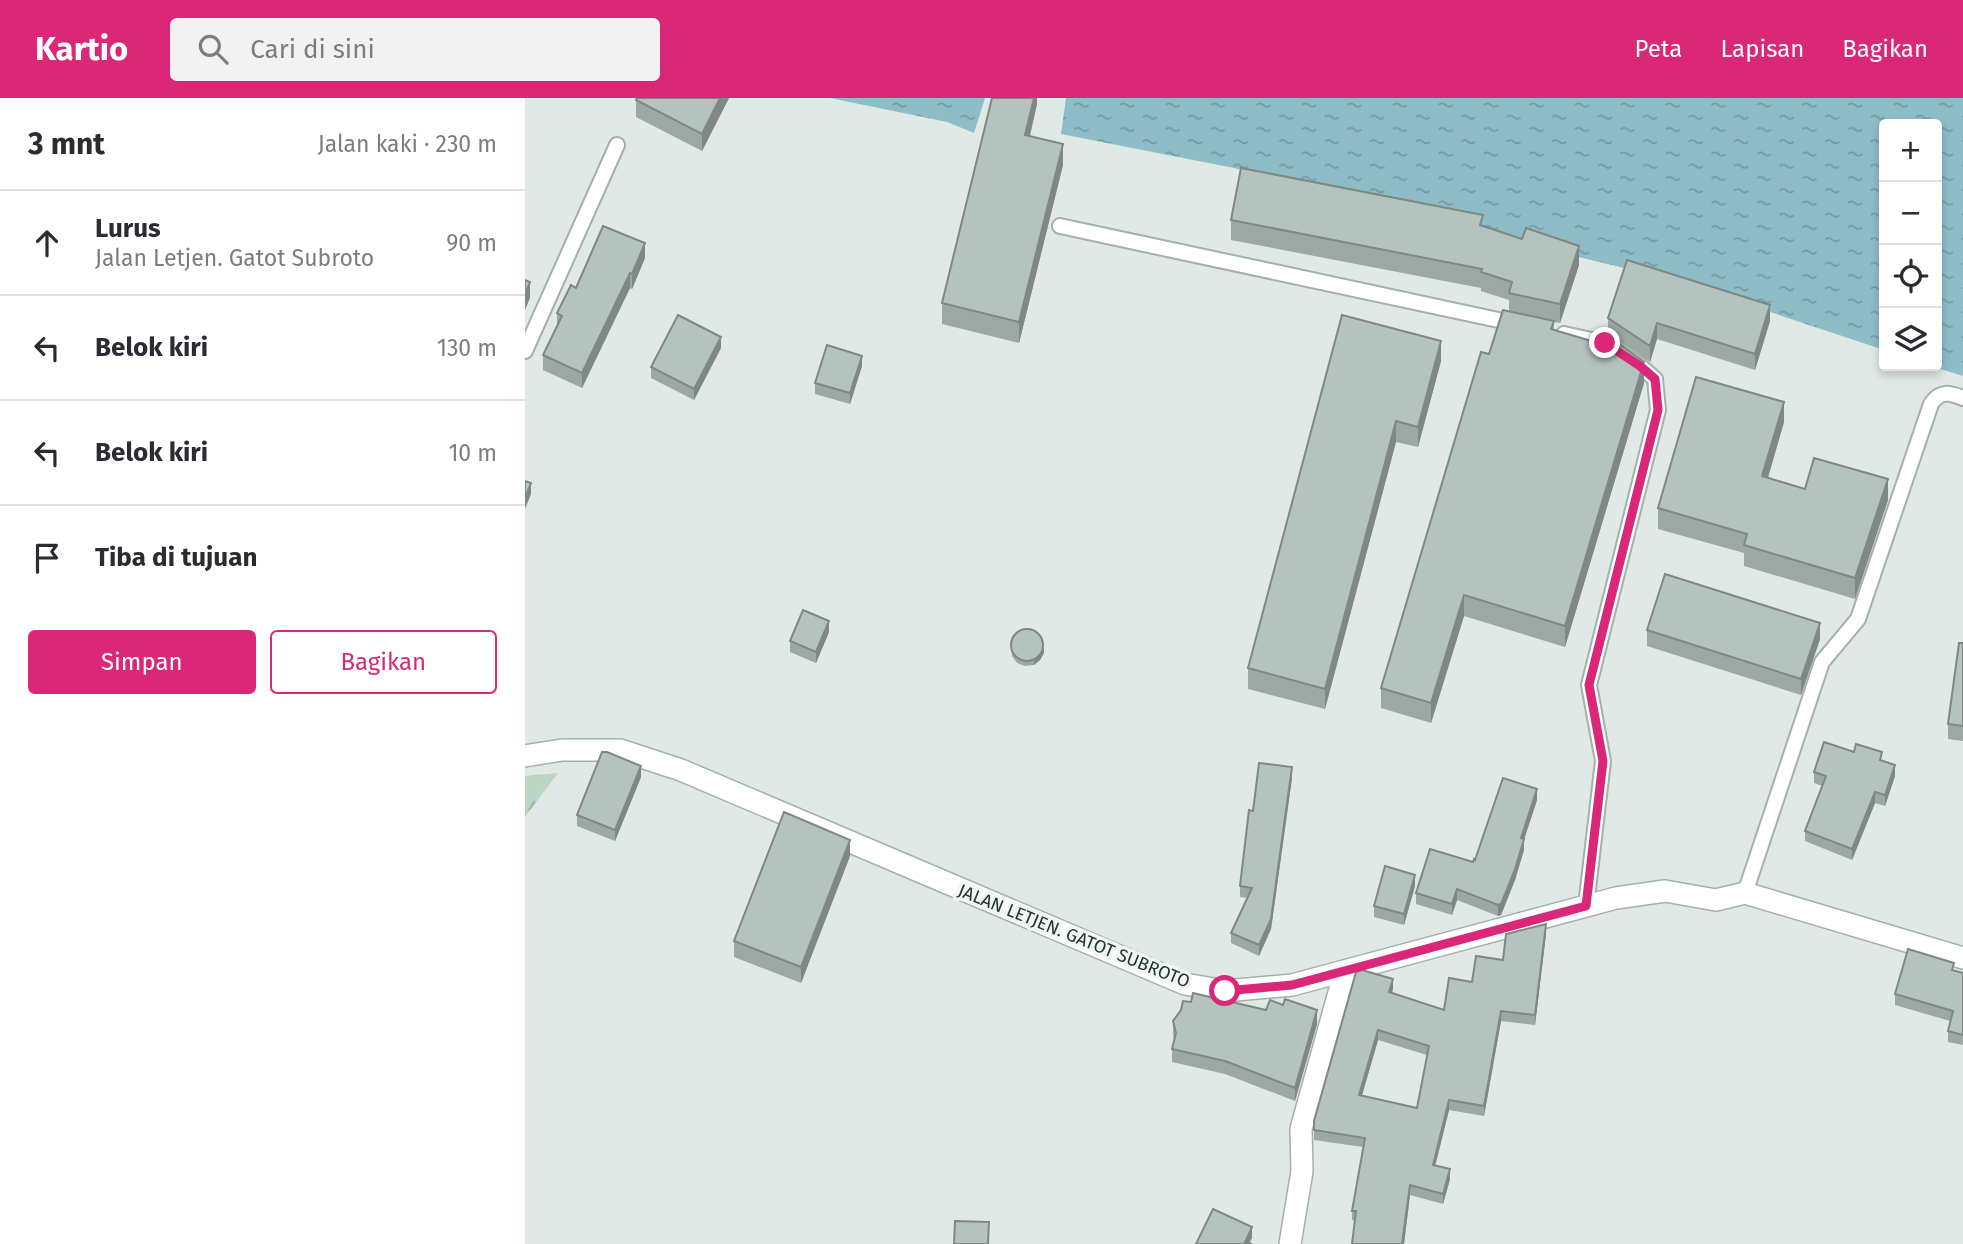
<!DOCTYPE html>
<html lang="id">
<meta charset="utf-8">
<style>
body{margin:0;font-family:"Fira Sans",sans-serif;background:#f2f2f3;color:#2b2b33}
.controls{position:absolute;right:21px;top:21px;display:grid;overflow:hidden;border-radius:7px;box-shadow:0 4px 10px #0003}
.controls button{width:63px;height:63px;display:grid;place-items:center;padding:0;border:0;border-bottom:2px solid #e1e1e2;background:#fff;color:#2b2b33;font:35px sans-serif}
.stop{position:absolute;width:21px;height:21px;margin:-16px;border:5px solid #db2777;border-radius:50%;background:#fff}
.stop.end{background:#db2777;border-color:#fff;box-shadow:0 2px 7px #0008}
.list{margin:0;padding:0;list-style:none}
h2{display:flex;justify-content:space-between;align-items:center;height:91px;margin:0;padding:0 28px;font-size:30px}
h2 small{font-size:23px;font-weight:400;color:#7c7c81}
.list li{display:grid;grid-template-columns:46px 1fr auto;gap:21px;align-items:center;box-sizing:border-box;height:105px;padding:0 28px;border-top:2px solid #e1e1e2}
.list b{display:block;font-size:26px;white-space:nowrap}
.list p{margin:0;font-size:23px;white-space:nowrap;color:#7c7c81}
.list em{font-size:23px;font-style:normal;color:#7c7c81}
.actions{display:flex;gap:14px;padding:21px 28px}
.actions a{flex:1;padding:16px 0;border:2px solid #db2777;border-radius:7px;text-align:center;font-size:24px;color:#db2777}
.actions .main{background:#db2777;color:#fff}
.icon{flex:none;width:38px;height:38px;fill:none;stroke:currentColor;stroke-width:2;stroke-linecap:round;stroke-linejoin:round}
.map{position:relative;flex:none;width:1438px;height:1146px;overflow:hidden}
header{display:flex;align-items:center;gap:42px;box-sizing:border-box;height:98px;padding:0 35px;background:#db2777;color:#fff}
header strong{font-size:33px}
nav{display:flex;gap:38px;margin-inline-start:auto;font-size:24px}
.search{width:490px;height:63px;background:#f2f2f3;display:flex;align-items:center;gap:18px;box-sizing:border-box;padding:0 24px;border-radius:7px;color:#7c7c81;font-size:26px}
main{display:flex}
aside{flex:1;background:#fff}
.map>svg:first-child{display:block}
.forest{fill:url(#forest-firs)}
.water{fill:url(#water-ripples)}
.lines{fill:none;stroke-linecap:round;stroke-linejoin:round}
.lane-casing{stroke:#a4b0ac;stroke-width:18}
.street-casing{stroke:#a4b0ac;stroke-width:24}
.lane{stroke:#fff;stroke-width:14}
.street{stroke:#fff;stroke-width:21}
.wall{fill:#9ca8a3;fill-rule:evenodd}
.shaded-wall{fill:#7f8885}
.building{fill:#b5c3be;stroke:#7f8885;stroke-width:2;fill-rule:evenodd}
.route{stroke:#db2777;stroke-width:9}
.labels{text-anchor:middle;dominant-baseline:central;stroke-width:7;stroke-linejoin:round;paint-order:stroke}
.street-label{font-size:18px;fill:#233732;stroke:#eff6f3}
</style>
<header>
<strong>Kartio</strong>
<div class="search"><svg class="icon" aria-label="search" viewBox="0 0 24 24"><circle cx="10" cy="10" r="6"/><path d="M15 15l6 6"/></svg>Cari di sini</div>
<nav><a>Peta</a><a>Lapisan</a><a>Bagikan</a></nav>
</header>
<main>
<aside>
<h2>3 mnt<small>Jalan kaki · 230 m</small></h2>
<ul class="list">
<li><svg class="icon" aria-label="ahead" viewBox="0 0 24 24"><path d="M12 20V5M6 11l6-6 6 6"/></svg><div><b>Lurus</b><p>Jalan Letjen. Gatot Subroto</p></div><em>90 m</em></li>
<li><svg class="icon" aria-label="left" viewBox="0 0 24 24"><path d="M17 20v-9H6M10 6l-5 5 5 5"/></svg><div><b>Belok kiri</b></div><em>130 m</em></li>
<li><svg class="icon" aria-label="left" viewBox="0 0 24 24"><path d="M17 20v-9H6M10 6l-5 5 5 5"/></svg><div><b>Belok kiri</b></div><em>10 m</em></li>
<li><svg class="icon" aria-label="arrive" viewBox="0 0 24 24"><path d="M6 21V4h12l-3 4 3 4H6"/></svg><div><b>Tiba di tujuan</b></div></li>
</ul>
<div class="actions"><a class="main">Simpan</a><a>Bagikan</a></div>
</aside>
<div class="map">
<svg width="1438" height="1146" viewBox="0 0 1438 1146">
<defs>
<pattern id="forest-firs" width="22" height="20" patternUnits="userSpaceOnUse" patternTransform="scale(1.75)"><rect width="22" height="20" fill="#bbd7c3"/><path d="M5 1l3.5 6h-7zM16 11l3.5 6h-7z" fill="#a0b9a8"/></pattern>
<pattern id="water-ripples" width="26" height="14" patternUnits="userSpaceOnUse" patternTransform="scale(1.75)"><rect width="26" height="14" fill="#8ebdc7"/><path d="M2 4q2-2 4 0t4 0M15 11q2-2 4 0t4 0" fill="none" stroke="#749aa2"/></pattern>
</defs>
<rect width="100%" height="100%" fill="#e0e9e5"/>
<path class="forest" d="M 33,675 L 0,719 L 0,678 Z"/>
<g class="water">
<path d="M 305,0 L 460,0 L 449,35 L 422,24 Z"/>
<path d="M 541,0 L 1438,0 L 1438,278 L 1406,268 L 1412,268 L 1412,26 L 1359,26 L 1359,252 L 1149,182 L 958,136 L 709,70 L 536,36 Z"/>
</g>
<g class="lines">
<defs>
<g id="lane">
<path d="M 535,128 L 992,226"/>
<path d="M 1039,236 L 1080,245 L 1115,268 L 1130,281 L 1133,312 L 1064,587 L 1078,663 L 1061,808"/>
<path d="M 0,253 L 92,47"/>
<path d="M 1220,795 L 1297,564 L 1333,521 L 1406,306 C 1415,292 1425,295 1438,300"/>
</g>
<g id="street">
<path d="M 0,658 L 37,652 L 95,652 L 156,672 L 660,886 L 700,893 L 767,887 L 1091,800 L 1140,793 L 1191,802 L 1220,795 L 1438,860"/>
<path d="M 765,1146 L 777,1073 L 776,1031 L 820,873"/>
</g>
</defs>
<use href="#lane" class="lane-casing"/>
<use href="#street" class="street-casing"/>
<use href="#lane" class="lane"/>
<use href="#street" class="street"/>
</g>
<g class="wall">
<path d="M 204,0 L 177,53 L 111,19 L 111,2 Z"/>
<path d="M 512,0 L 512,6 L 505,38 L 538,67 L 494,245 L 417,226 L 417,205 Z"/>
<path d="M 706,122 L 958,128 L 1054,167 L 1035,225 L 1029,224 L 1029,231 L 1119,285 L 1040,549 L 939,518 L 906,625 L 856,610 L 856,590 L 964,256 L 984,213 L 984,202 L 956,193 L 956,190 L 706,142 Z"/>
<path d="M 120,160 L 107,191 L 105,190 L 57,290 L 18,272 L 18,257 L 32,229 L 32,215 L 51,190 Z"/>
<path d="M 817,217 L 916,263 L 893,349 L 871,344 L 800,611 L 723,591 L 723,570 Z"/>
<path d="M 1083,220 L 1245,223 L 1230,272 L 1132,241 L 1125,264 L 1083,236 Z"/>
<path d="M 196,250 L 169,302 L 126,280 L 126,269 Z"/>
<path d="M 337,268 L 325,306 L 290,296 L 290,285 Z"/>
<path d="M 1259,324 L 1243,380 L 1280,391 L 1363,402 L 1330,501 L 1219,468 L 1219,455 L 1133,431 L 1133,410 Z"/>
<path d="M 1122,532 L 1295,541 L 1276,597 L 1122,548 Z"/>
<path d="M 304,534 L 291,565 L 265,554 L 265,543 Z"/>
<path d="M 486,544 L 519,555 L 515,562 L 509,567 L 500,568 L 492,565 L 487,558 Z"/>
<path d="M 1438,545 L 1438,643 L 1423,641 L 1423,626 Z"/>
<path d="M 1357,663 L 1370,678 L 1360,708 L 1350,705 L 1327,762 L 1280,743 L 1280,733 L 1297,688 L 1289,685 L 1289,674 Z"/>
<path d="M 116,679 L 90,743 L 52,728 L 52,717 Z"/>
<path d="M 767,680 L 746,831 L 734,858 L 706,845 L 706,835 L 722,800 L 715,799 L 715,788 L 728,713 Z"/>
<path d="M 1012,702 L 999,741 L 999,752 L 990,782 L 976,817 L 973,818 L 932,802 L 927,817 L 891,806 L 891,795 L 950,762 Z"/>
<path d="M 325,758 L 276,885 L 209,859 L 209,843 Z"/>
<path d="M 890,788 L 879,827 L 849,819 L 849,808 Z"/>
<path d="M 1021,836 L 1010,927 L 976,923 L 959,1018 L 924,1012 L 910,1067 L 925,1081 L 918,1106 L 885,1097 L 879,1146 L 827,1146 L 830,1123 L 827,1122 L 827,1113 L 838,1049 L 789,1042 L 789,1023 L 868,891 L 867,895 L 919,912 L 947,884 L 978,862 ZM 853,942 L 902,957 L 892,1010 L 837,998 Z"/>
<path d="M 1429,873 L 1438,875 L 1438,947 L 1423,944 L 1423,933 L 1425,923 L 1370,907 L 1370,896 Z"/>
<path d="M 648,923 L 792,926 L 770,1003 L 700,976 L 647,964 L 647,951 L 649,942 L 648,936 Z"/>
</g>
<g class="shaded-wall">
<path d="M 195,0 L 204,0 L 177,53 L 177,36 Z"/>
<path d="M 509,0 L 512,0 L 512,6 L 500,58 L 500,37 Z"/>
<path d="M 538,46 L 538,67 L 494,245 L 494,224 Z"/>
<path d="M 120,145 L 120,160 L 107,191 L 107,176 Z"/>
<path d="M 1054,148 L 1054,167 L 1035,225 L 1035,206 Z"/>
<path d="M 105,175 L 105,190 L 57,290 L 57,275 Z"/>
<path d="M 5,184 L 5,200 L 0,212 L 0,196 Z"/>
<path d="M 1245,207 L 1245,223 L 1230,272 L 1230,256 Z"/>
<path d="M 1132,225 L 1132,241 L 1125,264 L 1125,248 Z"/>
<path d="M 196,239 L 196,250 L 169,302 L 169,291 Z"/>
<path d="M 916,243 L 916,263 L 893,349 L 893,329 Z"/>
<path d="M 337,258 L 337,268 L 325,306 L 325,295 Z"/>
<path d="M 1119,264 L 1119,285 L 1040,549 L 1040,528 Z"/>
<path d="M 1259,304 L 1259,324 L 1237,399 L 1237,378 Z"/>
<path d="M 871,323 L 871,344 L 800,611 L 800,591 Z"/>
<path d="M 1363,381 L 1363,402 L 1330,501 L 1330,480 Z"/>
<path d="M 6,385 L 6,396 L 0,411 L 0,400 Z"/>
<path d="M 939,497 L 939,518 L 906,625 L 906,605 Z"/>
<path d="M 304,523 L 304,534 L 291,565 L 291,554 Z"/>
<path d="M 1295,525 L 1295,541 L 1276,597 L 1276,581 Z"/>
<path d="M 519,549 L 519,555 L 515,562 L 509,567 L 509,562 Z"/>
<path d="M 1370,667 L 1370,678 L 1360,708 L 1360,697 Z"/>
<path d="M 116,668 L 116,679 L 90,743 L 90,732 Z"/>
<path d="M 767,669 L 767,680 L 746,831 L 734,858 L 734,847 Z"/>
<path d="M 1012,691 L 1012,702 L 996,751 L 996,740 Z"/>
<path d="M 1350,694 L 1350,705 L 1327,762 L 1327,751 Z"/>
<path d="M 999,741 L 999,752 L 990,782 L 976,817 L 973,818 L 973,807 Z"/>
<path d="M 325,742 L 325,758 L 276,885 L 276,869 Z"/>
<path d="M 890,777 L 890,788 L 879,827 L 879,816 Z"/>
<path d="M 932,791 L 932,802 L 927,817 L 927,806 Z"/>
<path d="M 1021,826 L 1021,836 L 1010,927 L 1010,917 Z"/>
<path d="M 868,881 L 868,891 L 864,904 L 864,894 Z"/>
<path d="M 792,912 L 792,926 L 770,1003 L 770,990 Z"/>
<path d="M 976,913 L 976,923 L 959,1018 L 959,1008 Z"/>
<path d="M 853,932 L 853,942 L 834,1007 L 834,997 Z"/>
<path d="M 924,1002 L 924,1012 L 908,1077 L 908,1067 Z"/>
<path d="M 925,1071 L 925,1081 L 918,1106 L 918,1096 Z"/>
<path d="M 885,1087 L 885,1097 L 879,1146 L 877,1146 Z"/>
<path d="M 727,1129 L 727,1140 L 724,1146 L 720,1144 Z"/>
</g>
<g class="building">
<path d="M 112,0 L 195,0 L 177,36 L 111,2 Z"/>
<path d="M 467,0 L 509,0 L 500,37 L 538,46 L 494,224 L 417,205 Z"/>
<path d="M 716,70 L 958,117 L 955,127 L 997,141 L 1001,130 L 1054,148 L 1035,206 L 984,195 L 987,184 L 956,174 L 957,171 L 706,122 Z"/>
<path d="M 78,128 L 120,145 L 107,176 L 105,175 L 57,275 L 18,257 L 37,218 L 32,215 L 46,187 L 51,190 Z"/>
<path d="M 1102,162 L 1245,207 L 1230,256 L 1132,225 L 1125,248 L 1083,220 Z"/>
<path d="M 0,182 L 5,184 L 0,196 Z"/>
<path d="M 978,212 L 1029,223 L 1026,231 L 1073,245 L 1077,234 L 1119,264 L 1040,528 L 939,497 L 906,605 L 856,590 L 956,254 L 964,256 Z"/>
<path d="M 153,217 L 196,239 L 169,291 L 126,269 Z"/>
<path d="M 817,217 L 916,243 L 893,329 L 871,323 L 800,591 L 723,570 Z"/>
<path d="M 302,247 L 337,258 L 325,295 L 290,285 Z"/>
<path d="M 1171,279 L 1259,304 L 1237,378 L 1280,391 L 1289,360 L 1363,381 L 1330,480 L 1219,447 L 1222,436 L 1133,410 Z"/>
<path d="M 0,383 L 6,385 L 0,400 Z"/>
<path d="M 1140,476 L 1295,525 L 1276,581 L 1122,532 Z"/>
<path d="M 278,512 L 304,523 L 291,554 L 265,543 Z"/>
<circle cx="502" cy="547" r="16"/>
<path d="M 1434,545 L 1438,545 L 1438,628 L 1423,626 Z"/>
<path d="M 1299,644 L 1329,654 L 1331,646 L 1357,654 L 1355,662 L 1370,667 L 1360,697 L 1350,694 L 1327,751 L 1280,733 L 1301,678 L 1289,674 Z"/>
<path d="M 77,654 L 82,654 L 116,668 L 90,732 L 52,717 Z"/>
<path d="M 734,665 L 767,669 L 746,821 L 734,847 L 706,835 L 727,790 L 715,788 L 724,712 L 728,713 Z"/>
<path d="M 978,680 L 1012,691 L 996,740 L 999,741 L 990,771 L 976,806 L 973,807 L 932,791 L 927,806 L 891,795 L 905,751 L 948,764 L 949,761 L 950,762 Z"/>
<path d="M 259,714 L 325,742 L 276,869 L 209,843 Z"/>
<path d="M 860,768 L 890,777 L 879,816 L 849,808 Z"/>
<path d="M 1021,826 L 1010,917 L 976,913 L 959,1008 L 924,1002 L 908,1067 L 925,1071 L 918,1096 L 885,1087 L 877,1146 L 827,1146 L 831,1113 L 827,1113 L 840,1040 L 789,1032 L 789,1023 L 831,874 L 837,872 L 868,881 L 864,894 L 919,912 L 924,880 L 947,884 L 951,858 L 978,862 L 981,836 ZM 853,932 L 904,948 L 892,1010 L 834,997 Z"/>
<path d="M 1383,851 L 1429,865 L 1427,872 L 1438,875 L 1438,937 L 1423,933 L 1428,913 L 1370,896 Z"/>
<path d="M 668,895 L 741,912 L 745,902 L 758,907 L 760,901 L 792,912 L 770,990 L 700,963 L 647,951 L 651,935 L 648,923 L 656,912 L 658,903 L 666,904 Z"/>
<path d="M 688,1111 L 727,1129 L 720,1144 L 727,1146 L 671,1146 Z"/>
<path d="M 430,1123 L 464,1124 L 463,1146 L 429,1146 Z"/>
</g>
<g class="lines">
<path class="route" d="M 700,893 L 767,887 L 1061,808 L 1078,663 L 1064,587 L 1133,312 L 1130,281 L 1115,268 L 1080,245"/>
</g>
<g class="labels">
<g class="street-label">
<text transform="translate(549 838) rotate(22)">JALAN LETJEN. GATOT SUBROTO</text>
</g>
</g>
</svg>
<div class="controls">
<button>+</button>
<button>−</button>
<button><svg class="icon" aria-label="locate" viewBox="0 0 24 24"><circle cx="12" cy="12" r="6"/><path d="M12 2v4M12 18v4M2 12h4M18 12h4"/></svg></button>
<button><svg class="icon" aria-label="layers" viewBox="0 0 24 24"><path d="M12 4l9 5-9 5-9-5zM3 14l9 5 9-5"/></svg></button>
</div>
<div class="stop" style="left:700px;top:893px"></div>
<div class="stop end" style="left:1080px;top:245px"></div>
</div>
</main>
